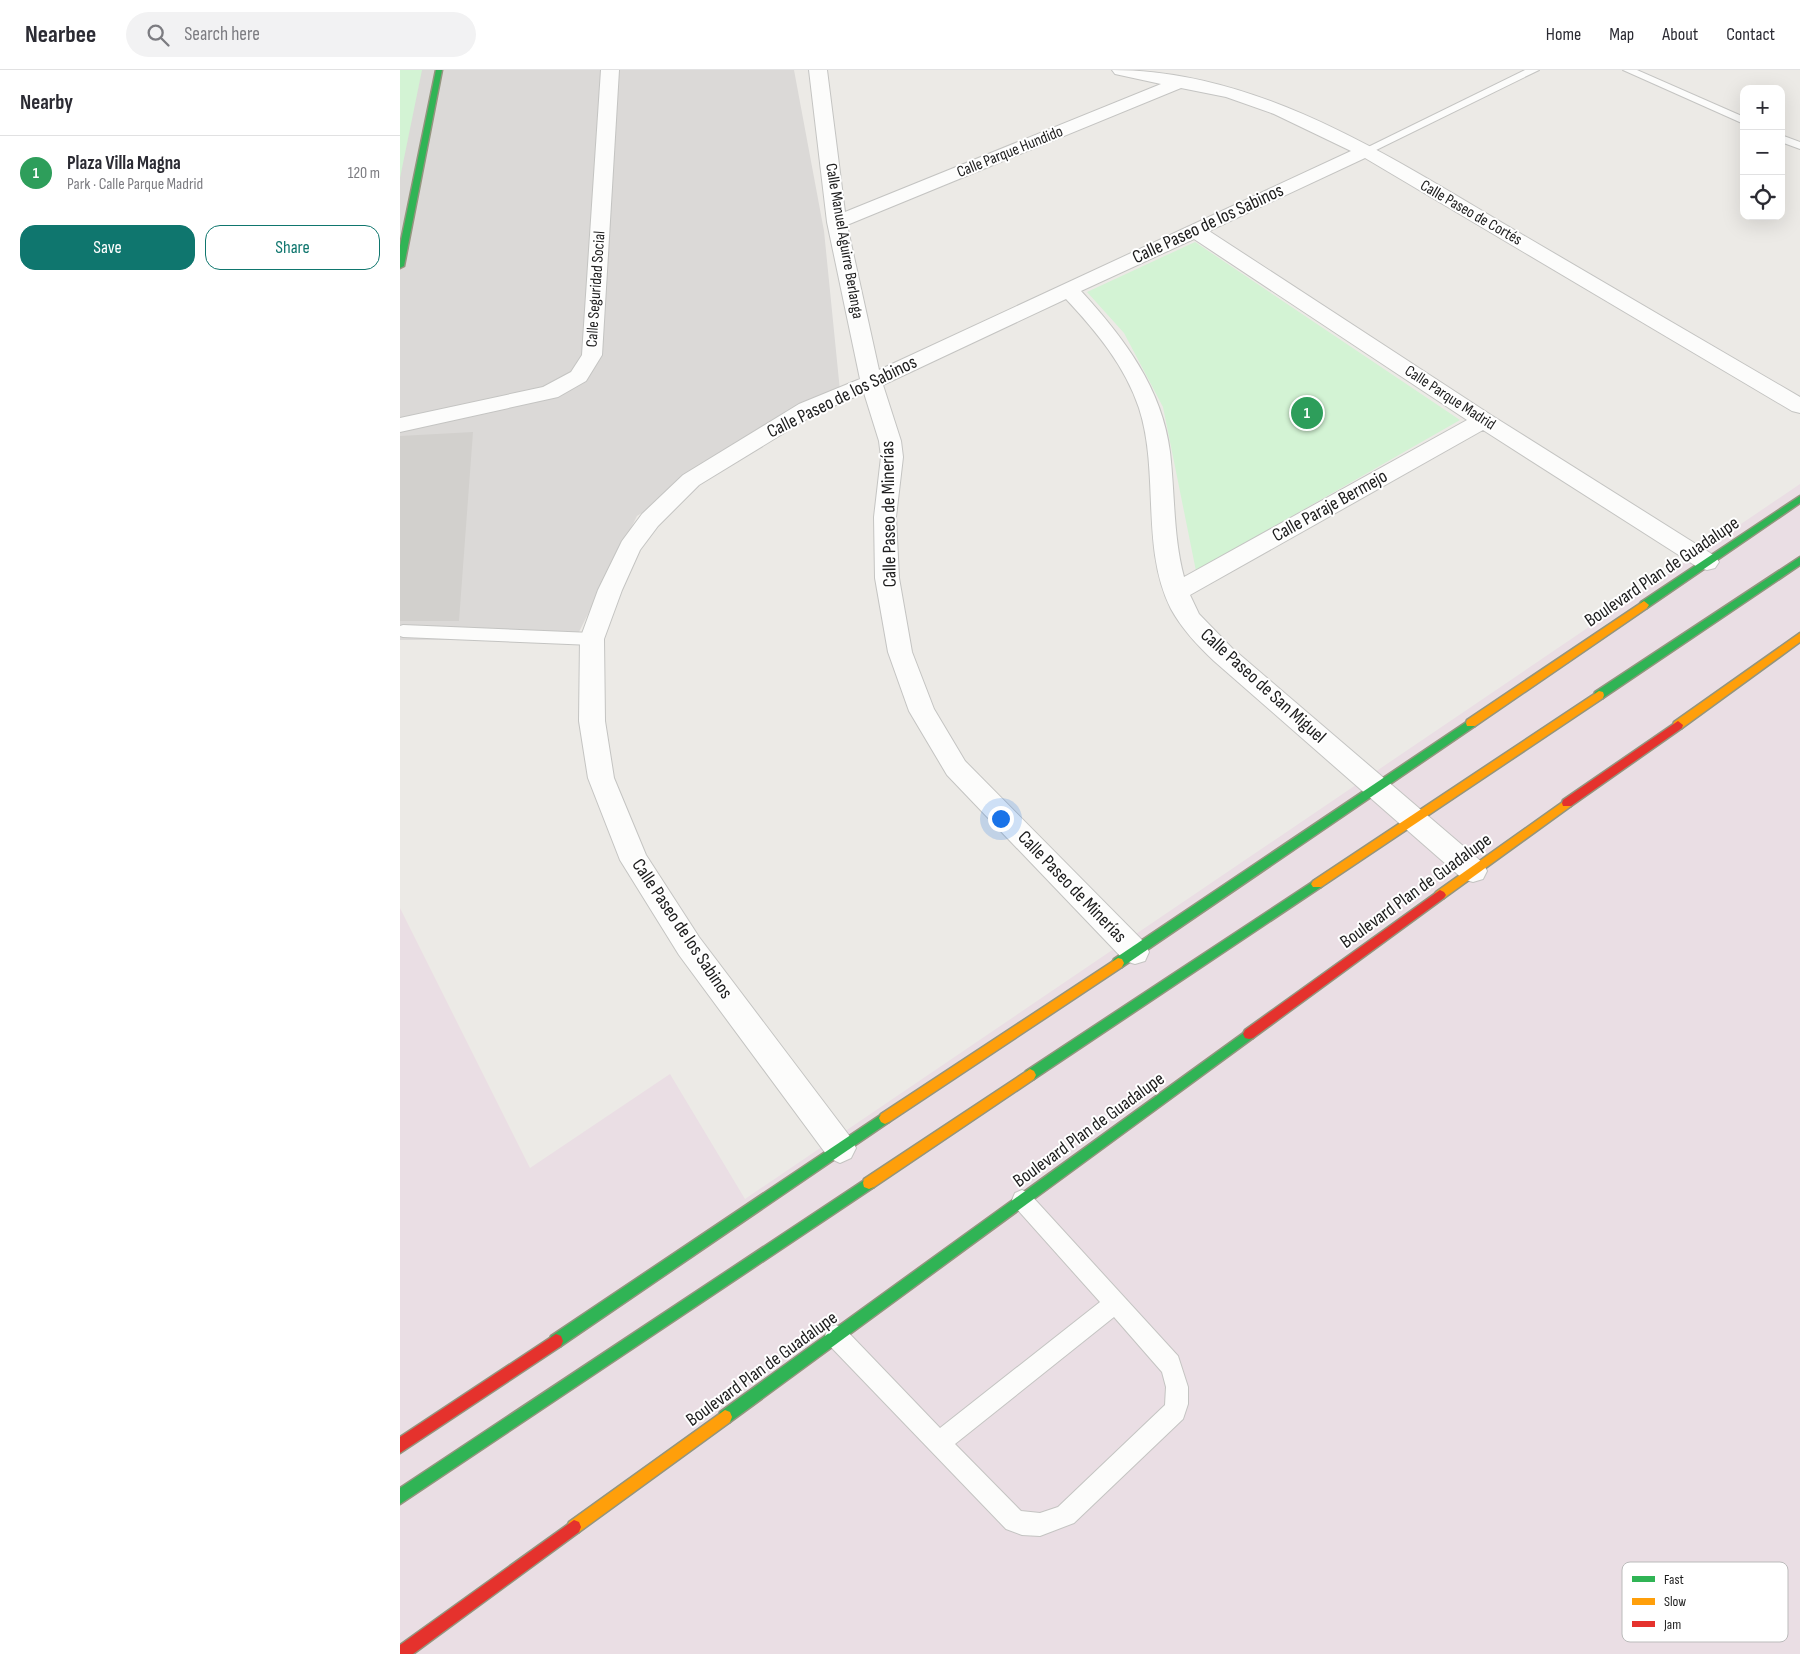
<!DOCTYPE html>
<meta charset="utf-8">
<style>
body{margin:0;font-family:"Sofia Sans Condensed",sans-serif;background:#f2f2f3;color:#2b2b33}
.controls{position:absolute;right:15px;top:15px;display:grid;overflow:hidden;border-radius:10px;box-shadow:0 5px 20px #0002}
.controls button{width:45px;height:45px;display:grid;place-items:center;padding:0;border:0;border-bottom:1px solid #e1e1e2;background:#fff;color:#2b2b33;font:25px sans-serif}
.you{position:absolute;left:600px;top:748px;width:18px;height:18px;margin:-12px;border:4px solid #fff;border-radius:50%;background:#1a73e8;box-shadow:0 0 0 8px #1a73e833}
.badge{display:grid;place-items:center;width:32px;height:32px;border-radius:50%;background:#0f766e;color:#fff;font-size:16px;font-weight:700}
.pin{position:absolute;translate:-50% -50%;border:2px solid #fff;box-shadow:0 1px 5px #0006}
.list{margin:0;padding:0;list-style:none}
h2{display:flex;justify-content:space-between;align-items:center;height:65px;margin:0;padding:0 20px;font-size:21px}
h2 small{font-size:16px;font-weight:400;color:#7c7c81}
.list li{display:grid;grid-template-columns:32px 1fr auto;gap:15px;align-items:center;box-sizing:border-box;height:75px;padding:0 20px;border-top:1px solid #e1e1e2}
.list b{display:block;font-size:19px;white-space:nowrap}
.list p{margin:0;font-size:16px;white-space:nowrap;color:#7c7c81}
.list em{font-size:16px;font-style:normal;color:#7c7c81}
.actions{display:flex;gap:10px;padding:15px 20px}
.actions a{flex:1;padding:11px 0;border:1px solid #0f766e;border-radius:15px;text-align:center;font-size:18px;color:#0f766e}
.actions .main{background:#0f766e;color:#fff}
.icon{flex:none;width:28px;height:28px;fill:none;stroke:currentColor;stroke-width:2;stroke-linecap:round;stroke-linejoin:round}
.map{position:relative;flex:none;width:1400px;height:1584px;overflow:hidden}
header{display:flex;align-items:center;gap:30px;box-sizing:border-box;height:70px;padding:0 25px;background:#fff;border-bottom:1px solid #e1e1e2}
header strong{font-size:24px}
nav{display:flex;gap:28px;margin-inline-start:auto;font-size:18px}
.search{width:350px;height:45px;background:#f2f2f3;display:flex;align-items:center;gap:12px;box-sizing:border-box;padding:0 18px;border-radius:28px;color:#7c7c81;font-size:19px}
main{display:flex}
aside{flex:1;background:#fff}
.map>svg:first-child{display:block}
.residential{fill:#dbd9d7}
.industrial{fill:#eadee4}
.park{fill:#d3f3d4}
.building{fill:#d2d0cd}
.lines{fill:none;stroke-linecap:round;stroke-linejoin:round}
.lane-casing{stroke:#c4c4c2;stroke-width:2}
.street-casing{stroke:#c4c4c2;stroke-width:2}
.fast-casing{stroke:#93957e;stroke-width:3}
.slow-casing{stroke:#93957e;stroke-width:3}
.jam-casing{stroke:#93957e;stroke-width:3}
.lane{fill:#fcfcfb;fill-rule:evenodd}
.street{fill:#fcfcfb;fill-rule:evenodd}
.fast{fill:#30b455;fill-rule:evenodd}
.slow{fill:#ff9f0a;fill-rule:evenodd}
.jam{fill:#e5322d;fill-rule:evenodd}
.labels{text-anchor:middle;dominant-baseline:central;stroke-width:4;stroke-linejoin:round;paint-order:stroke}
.far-street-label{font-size:16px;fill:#1d1d1d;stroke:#fff}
.street-label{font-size:19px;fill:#1d1d1d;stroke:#fff}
.key{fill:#fff;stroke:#bbb;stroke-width:1}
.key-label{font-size:14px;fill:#1d1d1d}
</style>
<header>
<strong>Nearbee</strong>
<div class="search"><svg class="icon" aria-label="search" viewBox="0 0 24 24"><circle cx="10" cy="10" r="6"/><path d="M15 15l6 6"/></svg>Search here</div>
<nav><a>Home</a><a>Map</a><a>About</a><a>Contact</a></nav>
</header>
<main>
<aside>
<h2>Nearby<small></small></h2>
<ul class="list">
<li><span class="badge" style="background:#2e9e5b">1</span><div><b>Plaza Villa Magna</b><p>Park · Calle Parque Madrid</p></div><em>120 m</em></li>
</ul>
<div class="actions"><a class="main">Save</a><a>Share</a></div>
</aside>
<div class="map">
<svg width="1400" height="1584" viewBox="0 0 1400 1584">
<rect width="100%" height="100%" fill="#eceae6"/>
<path class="residential" d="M 0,0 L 394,0 L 424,161 L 440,321 L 237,446 L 175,570 L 0,570 Z"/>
<path class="industrial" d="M 1400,414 L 1400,1584 L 0,1584 L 0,838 L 130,1098 L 270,1004 L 345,1129 Z"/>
<g class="park">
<path d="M 0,0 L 22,0 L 0,108 Z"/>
<path d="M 795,172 L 1060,350 L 796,501 L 763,337 L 724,263 L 687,222 Z"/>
</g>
<path class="building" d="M 73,362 L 59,551 L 0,551 L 0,366 Z"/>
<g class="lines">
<defs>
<g id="lane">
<path d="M 1125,0 L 1139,0 L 970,83 L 966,84 L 960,81 Z"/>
<path d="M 1223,0 L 1237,0 L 1344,47 L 1344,54 Z"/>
<path d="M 1381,65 L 1400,72 L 1400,79 L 1381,72 Z"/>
<path d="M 3,555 L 192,563 L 198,565 L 200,569 L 198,573 L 192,575 L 3,567 L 0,566 L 0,556 Z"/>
<path d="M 622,1120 L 629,1123 L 778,1286 L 788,1317 L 788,1334 L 783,1349 L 674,1453 L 640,1466 L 622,1465 L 606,1459 L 428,1274 L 425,1266 L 428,1258 L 436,1255 L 444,1258 L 540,1358 L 700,1232 L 615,1137 L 612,1130 L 615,1123 ZM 714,1247 L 762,1302 L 766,1317 L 765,1335 L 658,1437 L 640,1443 L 621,1441 L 555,1374 Z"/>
</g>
<g id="street">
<path d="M 201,0 L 219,0 L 202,285 L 186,311 L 158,327 L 0,362 L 0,348 L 143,317 L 171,302 L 182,285 Z"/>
<path d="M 409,0 L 427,0 L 445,142 L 761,14 L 715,4 L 712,0 C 863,0 996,91 1123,165 C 1215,219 1308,273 1400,327 L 1400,343 L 1392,341 L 965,88 L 809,161 L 1091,345 L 1315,486 L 1319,492 L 1315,498 L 1307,500 L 1299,498 L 1083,360 L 790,525 L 799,544 L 832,578 L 1083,793 L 1087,801 L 1083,809 L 1073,812 L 1063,809 L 814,591 C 798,576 782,559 771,539 C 740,477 760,403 739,338 C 725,296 696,261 666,229 L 483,315 L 501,371 L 503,387 L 496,447 L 499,508 L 512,582 L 534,639 L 565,691 L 745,873 L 749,882 L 745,891 L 735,894 L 725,891 L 547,705 L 509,641 L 488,582 L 475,508 L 474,447 L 481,387 L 479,371 L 464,323 L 415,344 L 299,415 L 258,456 L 240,480 L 222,520 L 204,569 L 205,651 L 214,708 L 246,785 L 299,867 L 451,1068 L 456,1078 L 451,1088 L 440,1093 L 429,1088 L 279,885 L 220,790 L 188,708 L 179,651 L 180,569 L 198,520 L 222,471 L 242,444 L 283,405 L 399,334 L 460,309 L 427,152 ZM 781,18 L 826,27 L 874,44 L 951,81 L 479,300 L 447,155 ZM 794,169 L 1067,350 L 784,507 C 773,466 775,424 770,382 C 762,318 724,268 681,221 Z"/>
</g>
<g id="fast">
<path d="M 36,0 L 42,0 L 4,196 L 0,198 L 0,176 Z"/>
<path d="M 1400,426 L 1400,433 L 1247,538 L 1241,538 L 1239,535 L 1241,532 Z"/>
<path d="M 1400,487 L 1400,495 L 1203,628 L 1195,628 L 1194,625 L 1195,622 Z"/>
<path d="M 1071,649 L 1076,653 L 1075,656 L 722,897 L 718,898 L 714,897 L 712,893 L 714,889 Z"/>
<path d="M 917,809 L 921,811 L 923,814 L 921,817 L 634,1009 L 630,1011 L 626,1009 L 624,1005 L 626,1001 Z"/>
<path d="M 849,959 L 853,960 L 855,964 L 853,968 L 330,1352 L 325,1354 L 320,1352 L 318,1347 L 320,1342 Z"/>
<path d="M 485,1042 L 489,1044 L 491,1048 L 489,1052 L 161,1276 L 156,1278 L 151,1276 L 149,1271 L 151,1266 Z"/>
<path d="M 469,1107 L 474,1109 L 475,1113 L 474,1117 L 0,1434 L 0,1418 Z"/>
</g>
<g id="slow">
<path d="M 1244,531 L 1249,535 L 1247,538 L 1075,656 L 1067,656 L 1066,653 L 1067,650 Z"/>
<path d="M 1400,563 L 1400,572 L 1282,658 L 1274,658 L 1273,655 L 1274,652 Z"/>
<path d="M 1199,621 L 1203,622 L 1204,625 L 1203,628 L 921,817 L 913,817 L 911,814 L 913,811 Z"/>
<path d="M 1167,729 L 1171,730 L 1172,733 L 1171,736 L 1044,828 L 1036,828 L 1034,825 L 1036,822 Z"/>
<path d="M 718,888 L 722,889 L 724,893 L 722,897 L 489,1052 L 485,1054 L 481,1052 L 479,1048 L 481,1044 Z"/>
<path d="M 630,999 L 634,1001 L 636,1005 L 634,1009 L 474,1117 L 469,1119 L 464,1117 L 463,1113 L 464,1109 Z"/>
<path d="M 325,1340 L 330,1342 L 332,1347 L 330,1352 L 179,1462 L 174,1464 L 169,1462 L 167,1457 L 169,1452 Z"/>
</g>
<g id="jam">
<path d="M 1278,651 L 1283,655 L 1282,658 L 1171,736 L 1163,736 L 1162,733 L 1163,730 Z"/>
<path d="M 1040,820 L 1044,822 L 1046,825 L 1044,828 L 853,968 L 849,969 L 845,968 L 843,964 L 845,960 Z"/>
<path d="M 156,1264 L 161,1266 L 163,1271 L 161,1276 L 0,1383 L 0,1367 Z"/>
<path d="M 174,1450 L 179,1452 L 181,1457 L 179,1462 L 13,1584 L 0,1584 L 0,1575 Z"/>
</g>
</defs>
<use href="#lane" class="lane-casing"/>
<use href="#street" class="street-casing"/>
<use href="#fast" class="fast-casing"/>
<use href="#slow" class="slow-casing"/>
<use href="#jam" class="jam-casing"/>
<use href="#lane" class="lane"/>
<use href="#street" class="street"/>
<use href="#fast" class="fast"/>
<use href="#slow" class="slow"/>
<use href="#jam" class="jam"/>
</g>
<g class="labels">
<g class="far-street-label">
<text transform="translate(610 82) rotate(-22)">Calle Parque Hundido</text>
<text transform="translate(1071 143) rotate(30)">Calle Paseo de Cortés</text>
<text transform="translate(444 171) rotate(80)">Calle Manuel Aguirre Berlanga</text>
<text transform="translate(196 219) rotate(-86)">Calle Seguridad Social</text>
<text transform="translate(1050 328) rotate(33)">Calle Parque Madrid</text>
</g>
<g class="street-label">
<text transform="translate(808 154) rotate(-25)">Calle Paseo de los Sabinos</text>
<text transform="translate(442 327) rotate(-26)">Calle Paseo de los Sabinos</text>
<text transform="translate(930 436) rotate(-29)">Calle Paraje Bermejo</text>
<text transform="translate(489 444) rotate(-91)">Calle Paseo de Minerías</text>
<text transform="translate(1262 502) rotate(-34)">Boulevard Plan de Guadalupe</text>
<text transform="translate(863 616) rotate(42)">Calle Paseo de San Miguel</text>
<text transform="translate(672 817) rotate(46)">Calle Paseo de Minerías</text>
<text transform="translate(1016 821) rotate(-36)">Boulevard Plan de Guadalupe</text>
<text transform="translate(282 859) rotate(56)">Calle Paseo de los Sabinos</text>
<text transform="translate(689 1060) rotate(-36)">Boulevard Plan de Guadalupe</text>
<text transform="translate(362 1299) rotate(-36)">Boulevard Plan de Guadalupe</text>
</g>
</g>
<rect x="1222" y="1492" width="166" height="80" rx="8" class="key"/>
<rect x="1232" y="1506" width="23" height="6" fill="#30b455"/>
<rect x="1232" y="1528" width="23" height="7" fill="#ff9f0a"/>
<rect x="1232" y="1551" width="23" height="6" fill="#e5322d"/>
<g class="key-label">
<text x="1264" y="1514">Fast</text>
<text x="1264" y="1536">Slow</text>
<text x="1264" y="1559">Jam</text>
</g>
</svg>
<div class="controls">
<button>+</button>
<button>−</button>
<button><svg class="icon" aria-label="locate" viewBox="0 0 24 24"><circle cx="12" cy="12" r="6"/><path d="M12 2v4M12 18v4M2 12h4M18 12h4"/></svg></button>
</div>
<div class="you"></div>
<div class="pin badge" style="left:907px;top:343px;background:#2e9e5b">1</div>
</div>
</main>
